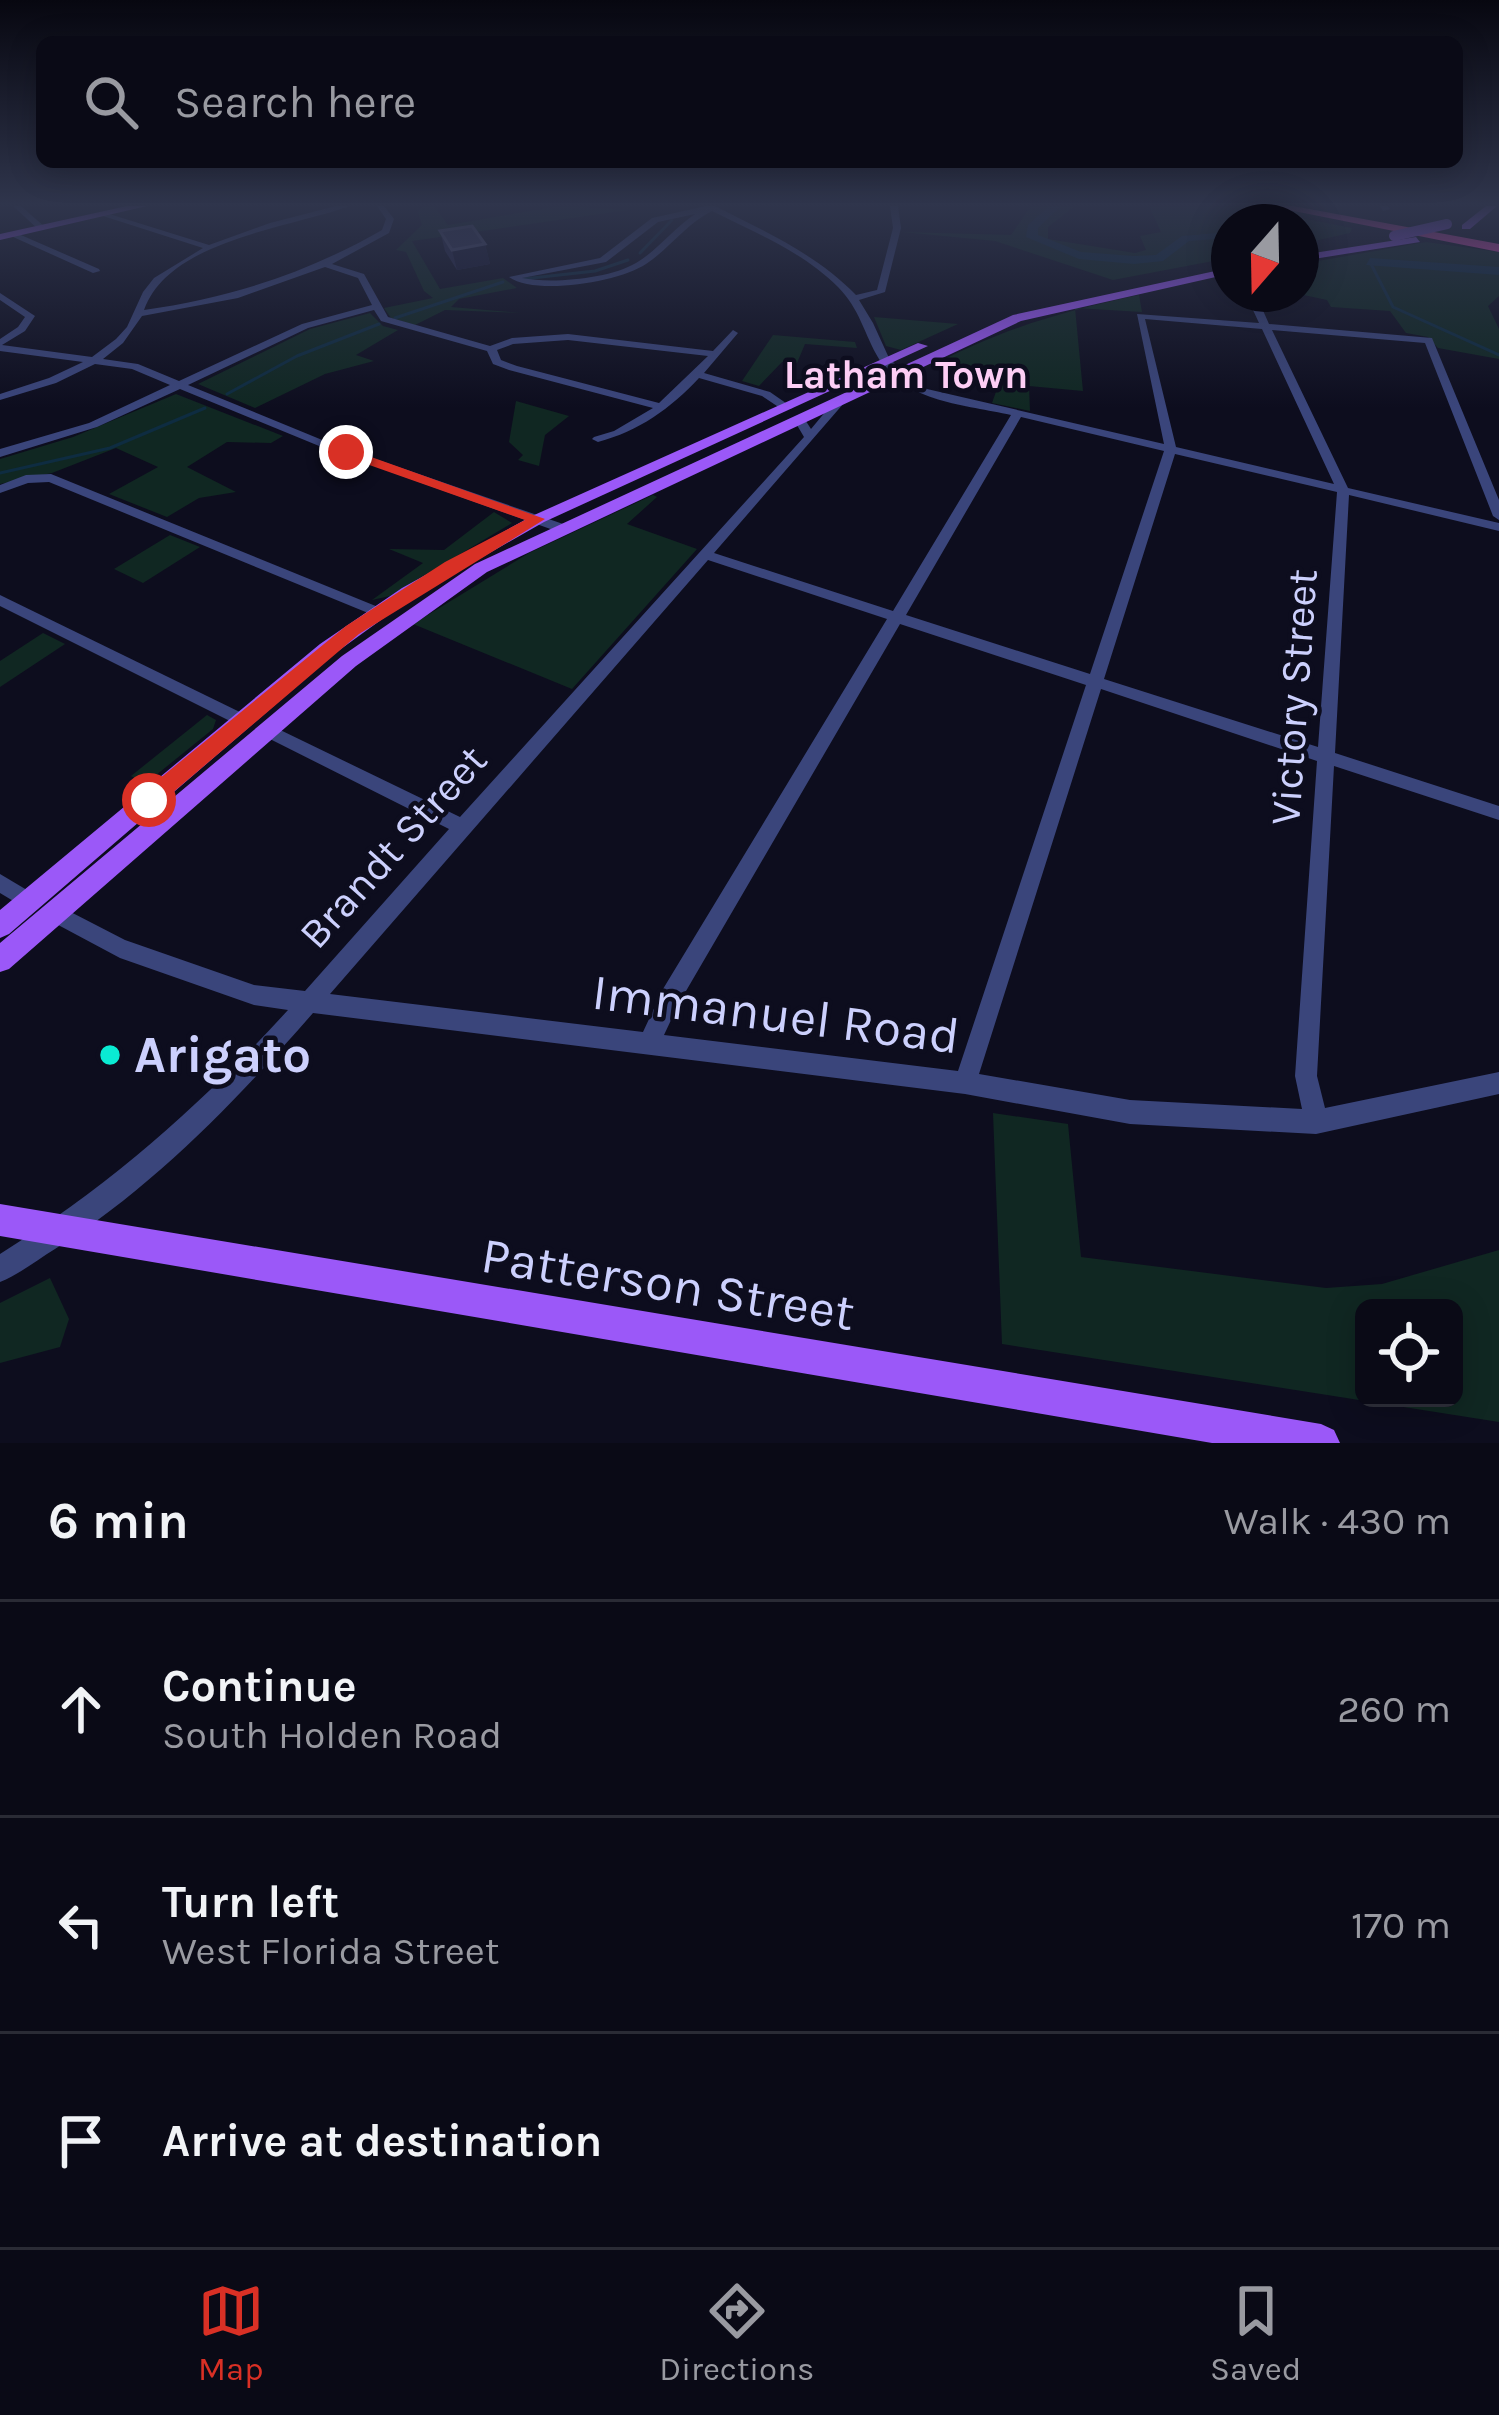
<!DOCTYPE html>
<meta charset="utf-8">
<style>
body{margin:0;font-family:Karla,sans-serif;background:#181823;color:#f1f3f6}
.controls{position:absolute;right:36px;bottom:36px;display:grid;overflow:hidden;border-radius:18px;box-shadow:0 6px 30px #0003}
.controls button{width:108px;height:108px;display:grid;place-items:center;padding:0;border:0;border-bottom:3px solid #2a2b35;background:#0a0a16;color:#f1f3f6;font:60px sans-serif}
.compass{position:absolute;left:1211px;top:204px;width:108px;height:108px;border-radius:50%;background:#0a0a16;box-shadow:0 6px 30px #0003;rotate:200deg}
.stop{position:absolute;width:36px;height:36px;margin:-27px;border:9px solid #d93025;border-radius:50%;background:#fff}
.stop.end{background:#d93025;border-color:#fff;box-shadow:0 3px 12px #0008}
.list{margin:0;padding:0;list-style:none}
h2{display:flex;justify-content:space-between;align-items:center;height:156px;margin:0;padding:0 48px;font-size:51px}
h2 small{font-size:39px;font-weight:400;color:#999aa1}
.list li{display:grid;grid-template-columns:78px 1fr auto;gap:36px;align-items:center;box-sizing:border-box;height:216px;padding:0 48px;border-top:3px solid #2a2b35}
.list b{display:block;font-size:45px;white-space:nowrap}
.list p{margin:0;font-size:39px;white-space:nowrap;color:#999aa1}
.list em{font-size:39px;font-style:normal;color:#999aa1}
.icon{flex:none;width:66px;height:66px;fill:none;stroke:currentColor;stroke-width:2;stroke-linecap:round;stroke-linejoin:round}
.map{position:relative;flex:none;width:1499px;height:1443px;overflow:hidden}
.search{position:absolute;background:#0a0a16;box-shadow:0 6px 30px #0003;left:36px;right:36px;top:36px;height:132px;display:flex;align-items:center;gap:30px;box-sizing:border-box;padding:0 42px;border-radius:18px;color:#999aa1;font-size:45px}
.sheet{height:804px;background:#0a0a16}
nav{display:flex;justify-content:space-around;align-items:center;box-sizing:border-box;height:168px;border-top:3px solid #2a2b35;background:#0a0a16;font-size:33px;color:#999aa1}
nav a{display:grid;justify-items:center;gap:6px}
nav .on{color:#d93025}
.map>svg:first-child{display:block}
.green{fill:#102722;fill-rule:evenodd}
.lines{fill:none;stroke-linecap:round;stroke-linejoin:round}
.stream{stroke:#0e2c41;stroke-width:3}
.river{fill:#0e2c41;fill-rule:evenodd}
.minor{fill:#3a457b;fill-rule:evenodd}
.major{fill:#9b58f8;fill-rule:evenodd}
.highway{fill:#f74cc1;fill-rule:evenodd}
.major-bridge{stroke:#9b58f8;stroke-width:10}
.wall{fill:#26274b}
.shaded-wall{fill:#151531}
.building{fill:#38395e;stroke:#4f5177;stroke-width:3}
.route{fill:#d93025}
.poi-dot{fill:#0aebd3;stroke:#0d0d1e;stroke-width:4.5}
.labels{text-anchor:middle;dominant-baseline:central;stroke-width:9;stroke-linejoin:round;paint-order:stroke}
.far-neighbourhood-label{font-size:39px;font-weight:bold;fill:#fdcef5;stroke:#0d0d1e}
.street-label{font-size:42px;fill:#ccd0fd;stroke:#0d0d1e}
.near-street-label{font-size:51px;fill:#ccd0fd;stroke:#0d0d1e}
.near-poi-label{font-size:51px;font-weight:bold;fill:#ccd0fd;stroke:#0d0d1e;text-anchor:start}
</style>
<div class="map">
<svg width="1499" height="1443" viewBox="0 0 1499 1443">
<rect width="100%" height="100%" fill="#0d0d1e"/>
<g class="green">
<path d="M 423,206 L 434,206 L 448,225 L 559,206 L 628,210 L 412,241 L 440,289 L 503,278 L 517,288 L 459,299 L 451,307 L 521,313 L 445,310 L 415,325 L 391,318 L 384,308 L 433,298 L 424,291 L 406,252 L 396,250 L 422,225 L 418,212 Z"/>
<path d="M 1031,206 L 1075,206 L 1048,227 L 1048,239 L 1135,253 L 1146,250 L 1140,236 L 1161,232 L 1149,206 L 1237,206 L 1352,228 L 1350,233 L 1301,244 L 1301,222 L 1229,222 L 1229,258 L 1113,280 L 995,241 L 902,232 L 1011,235 Z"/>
<path d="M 1426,242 L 1499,252 L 1499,296 L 1488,306 L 1499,329 L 1499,359 L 1438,348 L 1428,337 L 1406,333 L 1390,311 L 1331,307 L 1327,300 L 1299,294 L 1301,264 Z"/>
<path d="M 1139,295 L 1142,312 L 1075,308 L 1083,391 L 1029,386 L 1030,411 L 992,403 L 998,386 L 976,370 L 933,365 C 1001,329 1064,311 1139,295 Z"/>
<path d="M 370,313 L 383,326 L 398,330 L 356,355 L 374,361 L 325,374 L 255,408 L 198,384 L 310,329 Z"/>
<path d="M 874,317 L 958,324 L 901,350 L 886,346 Z"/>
<path d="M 773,335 L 855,342 L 857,348 L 805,344 L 797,363 L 782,362 L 759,386 L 742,381 Z"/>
<path d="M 176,394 L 283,436 L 271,443 L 227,442 L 187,467 L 236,492 L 199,498 L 167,517 L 109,494 L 158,467 L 116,448 L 52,473 L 0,484 L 0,459 L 73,437 Z"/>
<path d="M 516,401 L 569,416 L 545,435 L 539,466 L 518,460 L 523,455 L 509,442 Z"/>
<path d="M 653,495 L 657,497 L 627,524 L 697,549 L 572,689 L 413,624 L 529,553 Z"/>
<path d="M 494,512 L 512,523 L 390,596 L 372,600 L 423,563 L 389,549 L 444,550 Z"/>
<path d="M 170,535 L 200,547 L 143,583 L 114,569 Z"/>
<path d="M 43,633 L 65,644 L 0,687 L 0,661 Z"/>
<path d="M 207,715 L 216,720 L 213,729 L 145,784 L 131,776 Z"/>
<path d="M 993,1113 L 1068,1124 L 1081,1257 L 1326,1288 L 1382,1284 L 1499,1250 L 1499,1422 L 1002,1344 ZM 1454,1308 L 1454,1398 L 1364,1398 L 1364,1308 Z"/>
<path d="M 50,1278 L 69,1319 L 60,1347 L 0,1363 L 0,1303 Z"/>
</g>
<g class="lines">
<g class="stream">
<path d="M 640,253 L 672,220"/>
<path d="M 1370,262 L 1393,307 L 1499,355"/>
<path d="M 523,279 L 595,271 L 628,260"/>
<path d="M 395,318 L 503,282"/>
<path d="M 227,394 L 297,356 L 379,324"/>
<path d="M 0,473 L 110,448 L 205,408"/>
</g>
<g class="river">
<path d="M 1049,206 L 1061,206 L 1038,228 L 1038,235 L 1081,252 L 1134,256 L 1156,255 L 1182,236 L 1229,232 L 1229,238 L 1189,241 L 1163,261 L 1134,264 L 1079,259 L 1026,237 L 1028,225 Z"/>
<path d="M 1370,258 L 1499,267 L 1499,275 L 1366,265 Z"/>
</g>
<g class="minor">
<path d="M 13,206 L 21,206 L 46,228 L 39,230 Z"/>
<path d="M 336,206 L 350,206 C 289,228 169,240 144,310 C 230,298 307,273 382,230 L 386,219 L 377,206 L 384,206 L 394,219 L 389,233 L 332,264 L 364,274 L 388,317 L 490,346 L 512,338 L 568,334 L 713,351 L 733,330 L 738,333 L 704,373 L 770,392 L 793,408 L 783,410 L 762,396 L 699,378 C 670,409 639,431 598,442 L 592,439 L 594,437 L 614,431 L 653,408 L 509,370 L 493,364 L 487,351 L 381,321 L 374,310 L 308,328 L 188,385 L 332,444 L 566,525 L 566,531 L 556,531 L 324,448 L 180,389 L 97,427 L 0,457 L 0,449 L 89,423 L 170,385 L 132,369 L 95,364 L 56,383 L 0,400 L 0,394 L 49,378 L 83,362 L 0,351 L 0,339 L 18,327 L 25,317 L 0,300 L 0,293 L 35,316 L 25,331 L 2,345 L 92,357 L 116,339 L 127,327 L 143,292 L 154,278 L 203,248 L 103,216 L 103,212 L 209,245 L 270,223 ZM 325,267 L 358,278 L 372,305 L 302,324 L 179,381 L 138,364 L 103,359 L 123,343 L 142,316 L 238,298 ZM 568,340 L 708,356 L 659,403 L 517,366 L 501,360 L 497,350 L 513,344 Z"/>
<path d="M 706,206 L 715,206 C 766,232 816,254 856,295 L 877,290 L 893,228 L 890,206 L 898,206 L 901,228 L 885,292 L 859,300 L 873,323 L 889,358 L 909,378 L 927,389 L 1164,444 L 1137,314 L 1259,323 L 1247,297 L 1252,294 L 1257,297 L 1269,324 L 1432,338 L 1499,500 L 1499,520 L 1493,516 L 1425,343 L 1272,330 L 1348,488 L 1499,523 L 1499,531 L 1349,495 L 1335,753 L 1499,806 L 1499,820 L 1334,766 L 1317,1076 L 1325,1108 L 1499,1072 L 1499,1094 L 1316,1134 L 1130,1124 L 965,1094 L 313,1013 C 237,1100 154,1187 55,1249 C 37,1260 20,1274 0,1282 L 0,1254 C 110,1186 201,1105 288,1010 L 254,1005 L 120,958 L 47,919 L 44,913 L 47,907 L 54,904 L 61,907 L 125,940 L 254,985 L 305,991 L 449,829 L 260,734 L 258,730 L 260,726 L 272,726 L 460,817 L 804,437 L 794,420 L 796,418 L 804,418 L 811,429 L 836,399 L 840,398 L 845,401 L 844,403 L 714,553 L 893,611 L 1011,415 C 967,405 905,402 879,359 C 864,334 860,309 838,287 C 803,252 756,233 712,211 C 686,224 670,248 646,264 C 619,282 536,296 509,277 L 600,258 L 652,218 ZM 695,214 C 674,228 658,250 636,263 C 609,279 551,284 522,278 L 606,262 L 658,222 ZM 1145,319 L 1262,329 L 1334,484 L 1176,447 ZM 1021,417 L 1164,451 L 1090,674 L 906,615 ZM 1175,454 L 1337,492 L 1318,747 L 1104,679 ZM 708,560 L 887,619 L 663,989 L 643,1032 L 330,994 ZM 900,624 L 1086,685 L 958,1071 L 664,1035 L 679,1003 ZM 1101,689 L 1317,761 L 1295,1076 L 1302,1109 L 1130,1100 L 979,1074 Z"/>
<path d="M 1380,206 L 1388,206 L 1390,209 L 1383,211 Z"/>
<path d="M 14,232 L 99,269 L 100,271 L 93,273 L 11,236 Z"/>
<path d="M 51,474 L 383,609 L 385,612 L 383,615 L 373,615 L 49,482 L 28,483 L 0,493 L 0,485 L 26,475 Z"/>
<path d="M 0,595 L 248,716 L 250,720 L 248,724 L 236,724 L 0,606 Z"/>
<path d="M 0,874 L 37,896 L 40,902 L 37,908 L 30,911 L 0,893 Z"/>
</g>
<g class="major">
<path d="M 127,206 L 147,206 L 0,240 L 0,234 Z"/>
<path d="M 1486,206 L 1497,206 L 1470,229 L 1462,229 L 1462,225 Z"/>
<path d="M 1416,237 L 1420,242 L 1301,261 L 1301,255 Z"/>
<path d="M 1229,268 L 1229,274 L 1021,321 L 487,572 L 356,666 L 9,969 L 0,972 L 0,943 L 342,656 L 475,564 L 1013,315 Z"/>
<path d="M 918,343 L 928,346 L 544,522 L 414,596 L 334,654 L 9,934 L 0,938 L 0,910 L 320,644 L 402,588 L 532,516 Z"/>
<path d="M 0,1204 L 1321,1424 L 1334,1430 L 1340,1443 L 1212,1443 L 0,1236 Z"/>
</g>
<path class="highway" d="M 1269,206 L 1293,206 L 1499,244 L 1499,252 Z"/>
<path class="major-bridge" d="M 1394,236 L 1447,224"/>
</g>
<path class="wall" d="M 440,231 L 485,244 L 490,264 L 457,270 L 445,251 Z"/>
<path class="shaded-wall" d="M 485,244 L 490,264 L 457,270 L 452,250 Z"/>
<path class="building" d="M 472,226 L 485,244 L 452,250 L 440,231 Z"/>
<linearGradient id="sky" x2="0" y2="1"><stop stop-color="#070710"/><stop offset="0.5" stop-color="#2f354c"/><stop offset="1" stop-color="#2f354c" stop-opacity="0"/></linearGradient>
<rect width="1499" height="408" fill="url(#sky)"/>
<path class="route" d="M 346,448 L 545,519 L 359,634 L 157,806 L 142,806 L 142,793 L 346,626 L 445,562 L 525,520 L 341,455 Z"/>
<circle class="poi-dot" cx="110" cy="1055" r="12"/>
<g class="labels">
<g class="far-neighbourhood-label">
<text x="906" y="375">Latham Town</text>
</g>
<g class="street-label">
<text transform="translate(1294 697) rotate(-86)">Victory Street</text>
<text transform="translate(393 847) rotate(-48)">Brandt Street</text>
</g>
<g class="near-street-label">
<text transform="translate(776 1014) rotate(7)">Immanuel Road</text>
<text transform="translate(668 1284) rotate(9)">Patterson Street</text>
</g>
<g class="near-poi-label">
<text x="134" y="1055">Arigato</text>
</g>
</g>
</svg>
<div class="controls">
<button><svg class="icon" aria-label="locate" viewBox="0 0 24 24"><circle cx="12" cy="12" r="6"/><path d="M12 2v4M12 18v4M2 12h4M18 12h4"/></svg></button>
</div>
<svg class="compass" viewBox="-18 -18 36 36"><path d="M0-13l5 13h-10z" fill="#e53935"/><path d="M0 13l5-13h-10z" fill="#999aa1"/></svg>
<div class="stop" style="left:149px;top:800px"></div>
<div class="stop end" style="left:346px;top:452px"></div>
<div class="search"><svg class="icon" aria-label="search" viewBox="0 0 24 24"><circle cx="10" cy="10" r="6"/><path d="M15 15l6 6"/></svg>Search here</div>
</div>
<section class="sheet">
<h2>6 min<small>Walk · 430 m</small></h2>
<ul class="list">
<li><svg class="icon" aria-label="ahead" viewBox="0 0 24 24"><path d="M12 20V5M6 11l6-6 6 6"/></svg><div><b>Continue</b><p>South Holden Road</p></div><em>260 m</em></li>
<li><svg class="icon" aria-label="left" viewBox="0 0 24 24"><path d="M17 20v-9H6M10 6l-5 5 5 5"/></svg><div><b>Turn left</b><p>West Florida Street</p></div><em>170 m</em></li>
<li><svg class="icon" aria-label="arrive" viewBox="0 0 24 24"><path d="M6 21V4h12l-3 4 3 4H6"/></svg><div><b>Arrive at destination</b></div></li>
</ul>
</section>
<nav>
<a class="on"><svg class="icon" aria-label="map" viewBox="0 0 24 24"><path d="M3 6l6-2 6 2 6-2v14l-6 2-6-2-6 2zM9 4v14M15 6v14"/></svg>Map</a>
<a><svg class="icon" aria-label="directions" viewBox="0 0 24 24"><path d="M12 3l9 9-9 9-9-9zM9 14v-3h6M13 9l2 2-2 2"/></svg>Directions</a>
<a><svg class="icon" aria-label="saved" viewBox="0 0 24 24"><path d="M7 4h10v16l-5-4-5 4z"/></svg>Saved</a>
</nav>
